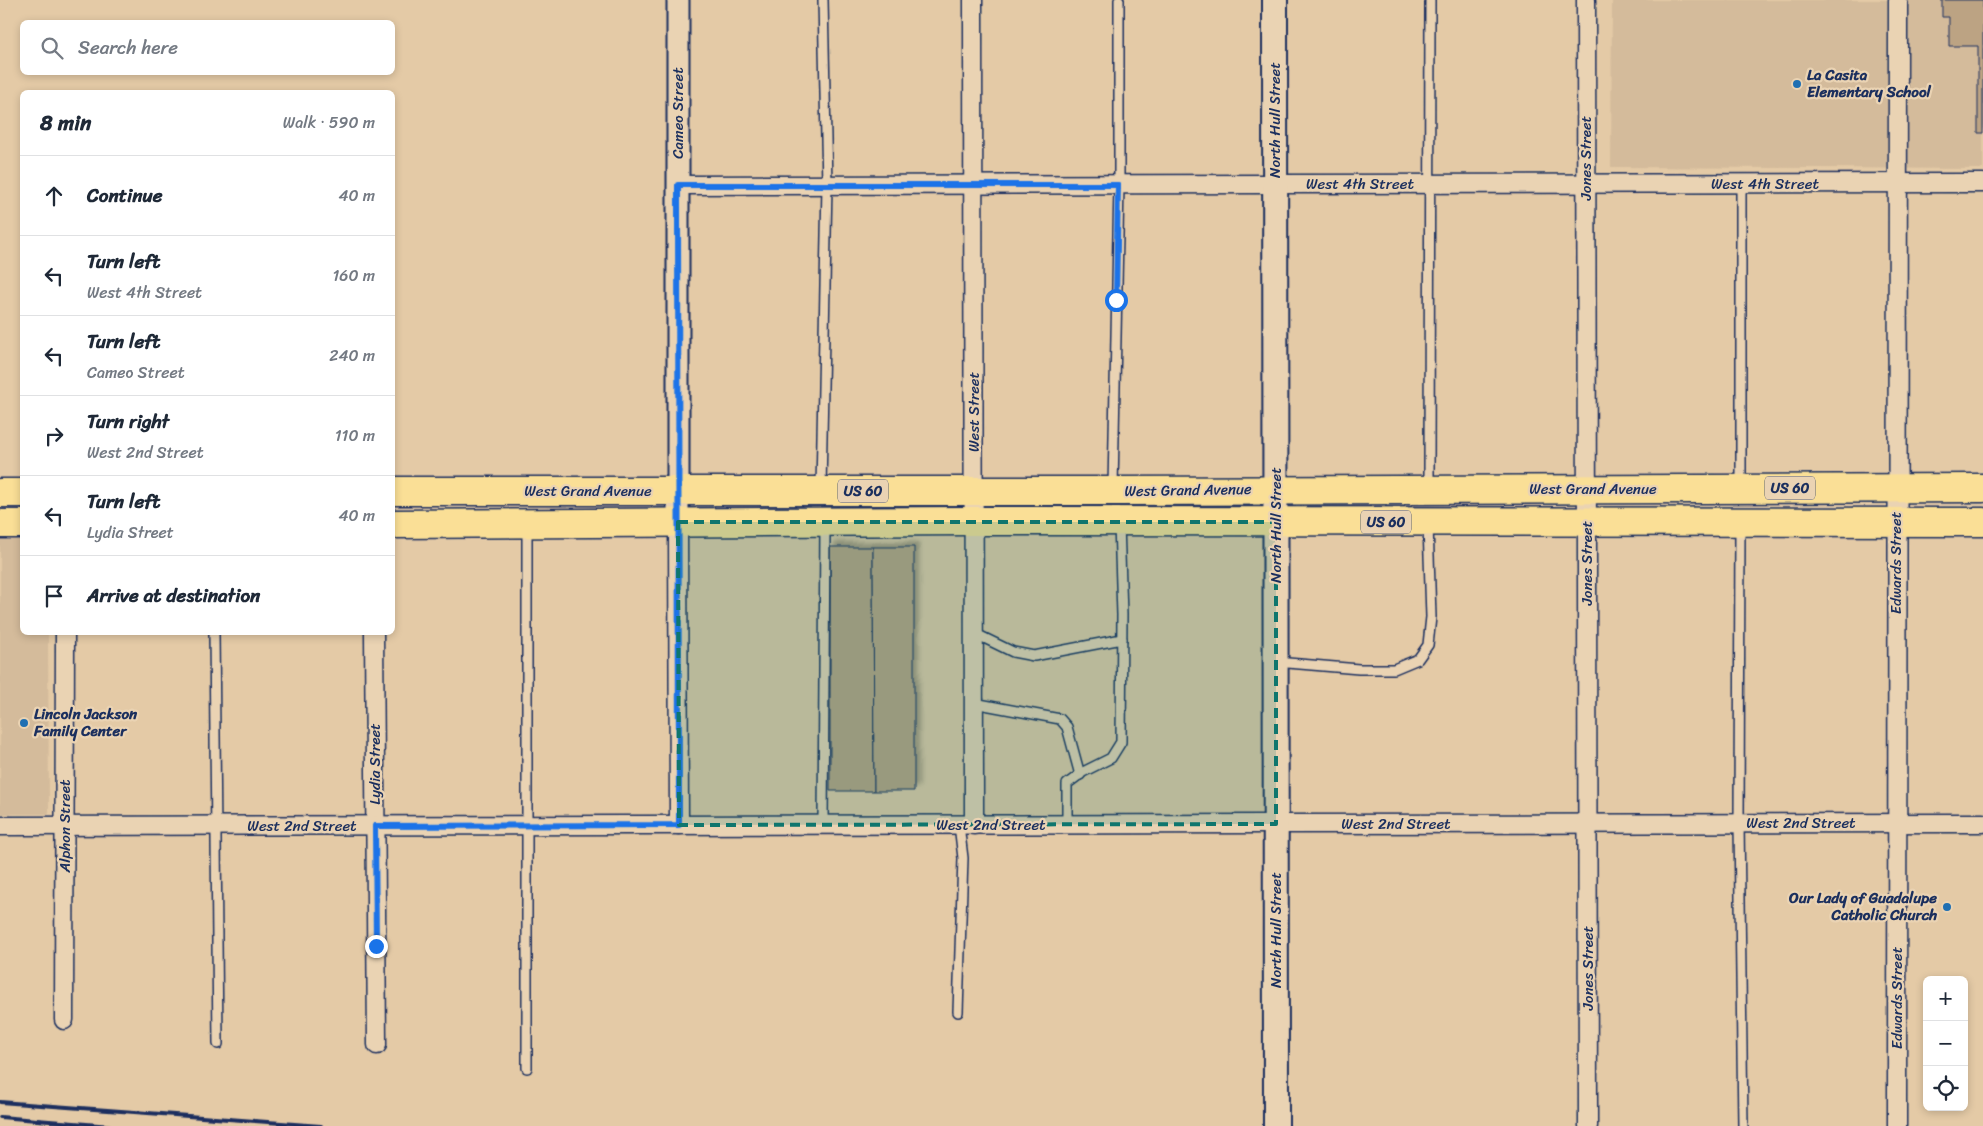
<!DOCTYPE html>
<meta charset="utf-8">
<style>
body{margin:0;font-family:Sriracha,sans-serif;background:#f2f2f3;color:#1f2937}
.controls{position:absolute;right:15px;bottom:15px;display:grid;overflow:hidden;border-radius:8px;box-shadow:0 2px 8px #0003}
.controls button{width:45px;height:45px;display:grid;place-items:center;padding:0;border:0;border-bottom:1px solid #e0e1e3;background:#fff;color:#1f2937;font:25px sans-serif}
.stop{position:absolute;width:15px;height:15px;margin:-11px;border:4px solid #1a73e8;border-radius:50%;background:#fff}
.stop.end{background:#1a73e8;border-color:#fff;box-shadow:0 1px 5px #0008}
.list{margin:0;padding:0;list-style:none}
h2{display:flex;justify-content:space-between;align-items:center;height:65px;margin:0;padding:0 20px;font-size:21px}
h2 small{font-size:16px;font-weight:400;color:#747a83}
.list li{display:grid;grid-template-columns:32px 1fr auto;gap:15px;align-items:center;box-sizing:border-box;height:80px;padding:0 20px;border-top:1px solid #e0e1e3}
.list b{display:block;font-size:19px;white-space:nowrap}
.list p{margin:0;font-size:16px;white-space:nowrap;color:#747a83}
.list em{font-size:16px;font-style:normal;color:#747a83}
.icon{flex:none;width:28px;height:28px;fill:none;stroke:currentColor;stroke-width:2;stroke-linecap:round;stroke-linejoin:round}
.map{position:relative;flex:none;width:1983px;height:1126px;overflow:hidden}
.search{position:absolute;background:#fff;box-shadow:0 2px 8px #0003;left:20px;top:20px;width:375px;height:55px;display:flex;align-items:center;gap:12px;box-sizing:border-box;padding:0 18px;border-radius:8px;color:#747a83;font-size:19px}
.panel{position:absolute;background:#fff;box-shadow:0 2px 8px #0003;left:20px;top:90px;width:375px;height:545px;border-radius:8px}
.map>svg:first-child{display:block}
.built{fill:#d4bb9b}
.building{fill:#bca383;stroke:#1b2f5e;filter:url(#shadow)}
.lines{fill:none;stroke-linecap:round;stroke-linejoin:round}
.service-casing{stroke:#1b2f5e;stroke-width:12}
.minor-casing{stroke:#1b2f5e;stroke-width:21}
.tertiary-casing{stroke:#1b2f5e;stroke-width:25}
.secondary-casing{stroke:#1b2f5e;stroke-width:28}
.trunk-casing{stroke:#1b2f5e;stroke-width:31}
.service{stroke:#ead3b3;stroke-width:9}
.minor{stroke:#ead3b3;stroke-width:18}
.tertiary{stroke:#ead3b3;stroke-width:21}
.secondary{stroke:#ead3b3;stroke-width:24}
.trunk{stroke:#fadf96;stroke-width:28}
.rail{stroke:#1b2f5e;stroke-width:4}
.route{stroke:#1a73e8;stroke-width:6}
.marked{fill:#0f766e;fill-opacity:0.2;stroke:#0f766e;stroke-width:4;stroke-dasharray:10 6;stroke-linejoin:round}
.poi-dot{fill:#1f6fb2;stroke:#ead3b3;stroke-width:2}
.labels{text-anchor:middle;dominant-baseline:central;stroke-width:4.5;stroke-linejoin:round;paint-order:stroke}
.shield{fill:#ead3b3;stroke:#596078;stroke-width:1}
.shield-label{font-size:14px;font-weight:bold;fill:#1b2f5e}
.poi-label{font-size:15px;font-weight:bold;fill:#1b2f5e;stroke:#ead3b3;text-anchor:start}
.street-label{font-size:15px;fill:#1b2f5e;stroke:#ead3b3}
</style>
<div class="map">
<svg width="1983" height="1126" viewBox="0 0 1983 1126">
<defs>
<filter id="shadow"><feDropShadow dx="4.5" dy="-4.5" stdDeviation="2.5" flood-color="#0004"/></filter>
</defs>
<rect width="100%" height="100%" fill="#e4caa6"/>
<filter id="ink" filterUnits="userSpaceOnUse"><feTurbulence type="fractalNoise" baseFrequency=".02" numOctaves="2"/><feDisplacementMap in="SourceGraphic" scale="10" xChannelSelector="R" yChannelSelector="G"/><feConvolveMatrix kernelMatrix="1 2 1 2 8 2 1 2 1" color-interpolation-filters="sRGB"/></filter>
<g filter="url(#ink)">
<g class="built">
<path d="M 1612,0 L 1983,0 L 1983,169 L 1611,167 Z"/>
<path d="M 0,540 L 22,540 L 22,632 L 48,633 L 49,814 L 0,814 Z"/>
</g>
<g class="building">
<path d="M 1942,0 L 1983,0 L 1983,133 L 1978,133 L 1978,46 L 1949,46 L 1949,17 L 1942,17 Z"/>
<path d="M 830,547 L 873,547 L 874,791 L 830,791 Z"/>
<path d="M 873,547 L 914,547 L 914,791 L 874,791 Z"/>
</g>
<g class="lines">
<defs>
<g id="service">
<path d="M 1741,184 L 1741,486"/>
<path d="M 1429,486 L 1430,0"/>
<path d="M 1113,487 L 1119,185 L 1119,0"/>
<path d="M 821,488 L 827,185 L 823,0"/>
<path d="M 1740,525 L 1739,824 L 1743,1126"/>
<path d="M 527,526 L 527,1068"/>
<path d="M 214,632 L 218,1044"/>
<path d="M 974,633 L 1013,652 L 1034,656 L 1122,639"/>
<path d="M 1276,662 L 1359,669 L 1394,669 L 1418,659 L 1428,645 L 1431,617 L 1428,525"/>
<path d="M 974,703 L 1060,719 L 1067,727 L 1080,775"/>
<path d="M 1067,824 L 1067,784 L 1083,772 L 1111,758 L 1121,742 L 1122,615 L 1119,524"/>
<path d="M 823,825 L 825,525"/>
<path d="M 958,1012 L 963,858 L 959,825"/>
</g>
<g id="minor">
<path d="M 973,0 L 974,825"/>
<path d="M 1586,0 L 1588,1126"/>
<path d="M 678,185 L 1983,183"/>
<path d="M 678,522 L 679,825"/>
<path d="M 374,632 L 377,1045"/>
<path d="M 0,826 L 1983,823"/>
<path d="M 64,1020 L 65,632"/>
<path d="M 1897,1126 L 1898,0"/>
</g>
<path id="tertiary" d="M 678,0 L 678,522"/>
<path id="secondary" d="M 1275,0 L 1276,1126"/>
<g id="trunk">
<path d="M 392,491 L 1113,491 L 1983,488"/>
<path d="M 0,493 L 22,493"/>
<path d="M 0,524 L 22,524"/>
<path d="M 392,524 L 974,521 L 1983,522"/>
</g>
</defs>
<use href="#service" class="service-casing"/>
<use href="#minor" class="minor-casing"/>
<use href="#tertiary" class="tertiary-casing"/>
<use href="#secondary" class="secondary-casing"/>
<use href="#trunk" class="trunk-casing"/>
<use href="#service" class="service"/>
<use href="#minor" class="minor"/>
<use href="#tertiary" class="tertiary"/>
<use href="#secondary" class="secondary"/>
<use href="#trunk" class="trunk"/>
<g class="rail">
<path d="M 0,1102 L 321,1126"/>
<path d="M 0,1117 L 111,1126"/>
</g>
</g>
</g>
<g class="lines" filter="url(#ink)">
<path class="route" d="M 376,946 L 375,826 L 679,825 L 678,185 L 1118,185 L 1116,300"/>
</g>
<path class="marked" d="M 678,522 L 1276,522 L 1276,824 L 679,825 Z"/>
<g class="poi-dot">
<circle cx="1797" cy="84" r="5"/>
<circle cx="24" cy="723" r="5"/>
<circle cx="1947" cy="907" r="5"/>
</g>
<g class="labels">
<g class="shield">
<rect x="1765" y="476.5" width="50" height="23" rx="4"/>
<rect x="838" y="479.5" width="50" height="23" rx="4"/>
<rect x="1361" y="510.5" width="50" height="23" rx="4"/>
</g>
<g class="shield-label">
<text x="1790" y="488">US 60</text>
<text x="863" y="491">US 60</text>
<text x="1386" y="522">US 60</text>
</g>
<g class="poi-label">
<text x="1807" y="75">La Casita<tspan x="1807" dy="17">Elementary School</tspan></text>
<text x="34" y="714">Lincoln Jackson<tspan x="34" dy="17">Family Center</tspan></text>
<text x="1937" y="898" text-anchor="end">Our Lady of Guadalupe<tspan x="1937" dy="17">Catholic Church</tspan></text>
</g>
<g class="street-label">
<text transform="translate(678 113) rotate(-90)">Cameo Street</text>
<text transform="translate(1275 120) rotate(-90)">North Hull Street</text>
<text transform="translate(1586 158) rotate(-90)">Jones Street</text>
<text x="1360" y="184">West 4th Street</text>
<text x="1765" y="184">West 4th Street</text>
<text transform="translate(974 412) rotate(-90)">West Street</text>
<text x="1593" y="489">West Grand Avenue</text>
<text transform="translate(1188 490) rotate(-1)">West Grand Avenue</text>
<text x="588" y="491">West Grand Avenue</text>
<text transform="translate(1276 525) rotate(-90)">North Hull Street</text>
<text transform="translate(1587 563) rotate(-90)">Jones Street</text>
<text transform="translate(1896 563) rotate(-90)">Edwards Street</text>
<text transform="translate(375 764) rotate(-90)">Lydia Street</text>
<text x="1801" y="823">West 2nd Street</text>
<text x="1396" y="824">West 2nd Street</text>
<text x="991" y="825">West 2nd Street</text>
<text transform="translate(65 826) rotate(-90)">Alphon Street</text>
<text x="302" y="826">West 2nd Street</text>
<text transform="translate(1276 930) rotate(-90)">North Hull Street</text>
<text transform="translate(1588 968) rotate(-90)">Jones Street</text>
<text transform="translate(1897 998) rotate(-90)">Edwards Street</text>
</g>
</g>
</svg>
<div class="controls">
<button>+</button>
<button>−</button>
<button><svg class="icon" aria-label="locate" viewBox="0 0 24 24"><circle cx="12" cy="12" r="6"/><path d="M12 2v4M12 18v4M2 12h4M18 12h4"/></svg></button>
</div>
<div class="stop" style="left:1116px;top:300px"></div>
<div class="stop end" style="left:376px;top:946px"></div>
<div class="search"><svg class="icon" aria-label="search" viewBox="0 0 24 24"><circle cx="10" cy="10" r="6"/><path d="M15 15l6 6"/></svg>Search here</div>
<section class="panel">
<h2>8 min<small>Walk · 590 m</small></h2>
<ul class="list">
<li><svg class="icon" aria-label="ahead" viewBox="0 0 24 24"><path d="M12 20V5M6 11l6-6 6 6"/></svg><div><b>Continue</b></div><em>40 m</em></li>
<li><svg class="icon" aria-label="left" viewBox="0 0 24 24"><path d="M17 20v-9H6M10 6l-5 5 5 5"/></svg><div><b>Turn left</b><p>West 4th Street</p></div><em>160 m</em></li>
<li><svg class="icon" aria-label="left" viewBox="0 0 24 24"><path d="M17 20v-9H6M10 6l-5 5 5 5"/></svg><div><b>Turn left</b><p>Cameo Street</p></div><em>240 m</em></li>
<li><svg class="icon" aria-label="right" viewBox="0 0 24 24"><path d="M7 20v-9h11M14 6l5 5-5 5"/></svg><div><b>Turn right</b><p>West 2nd Street</p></div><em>110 m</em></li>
<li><svg class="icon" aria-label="left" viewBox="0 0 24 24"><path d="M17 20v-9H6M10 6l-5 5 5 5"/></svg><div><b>Turn left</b><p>Lydia Street</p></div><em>40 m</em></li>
<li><svg class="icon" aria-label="arrive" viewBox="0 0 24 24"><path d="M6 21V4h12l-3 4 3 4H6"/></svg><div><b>Arrive at destination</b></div></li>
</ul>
</section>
</div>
